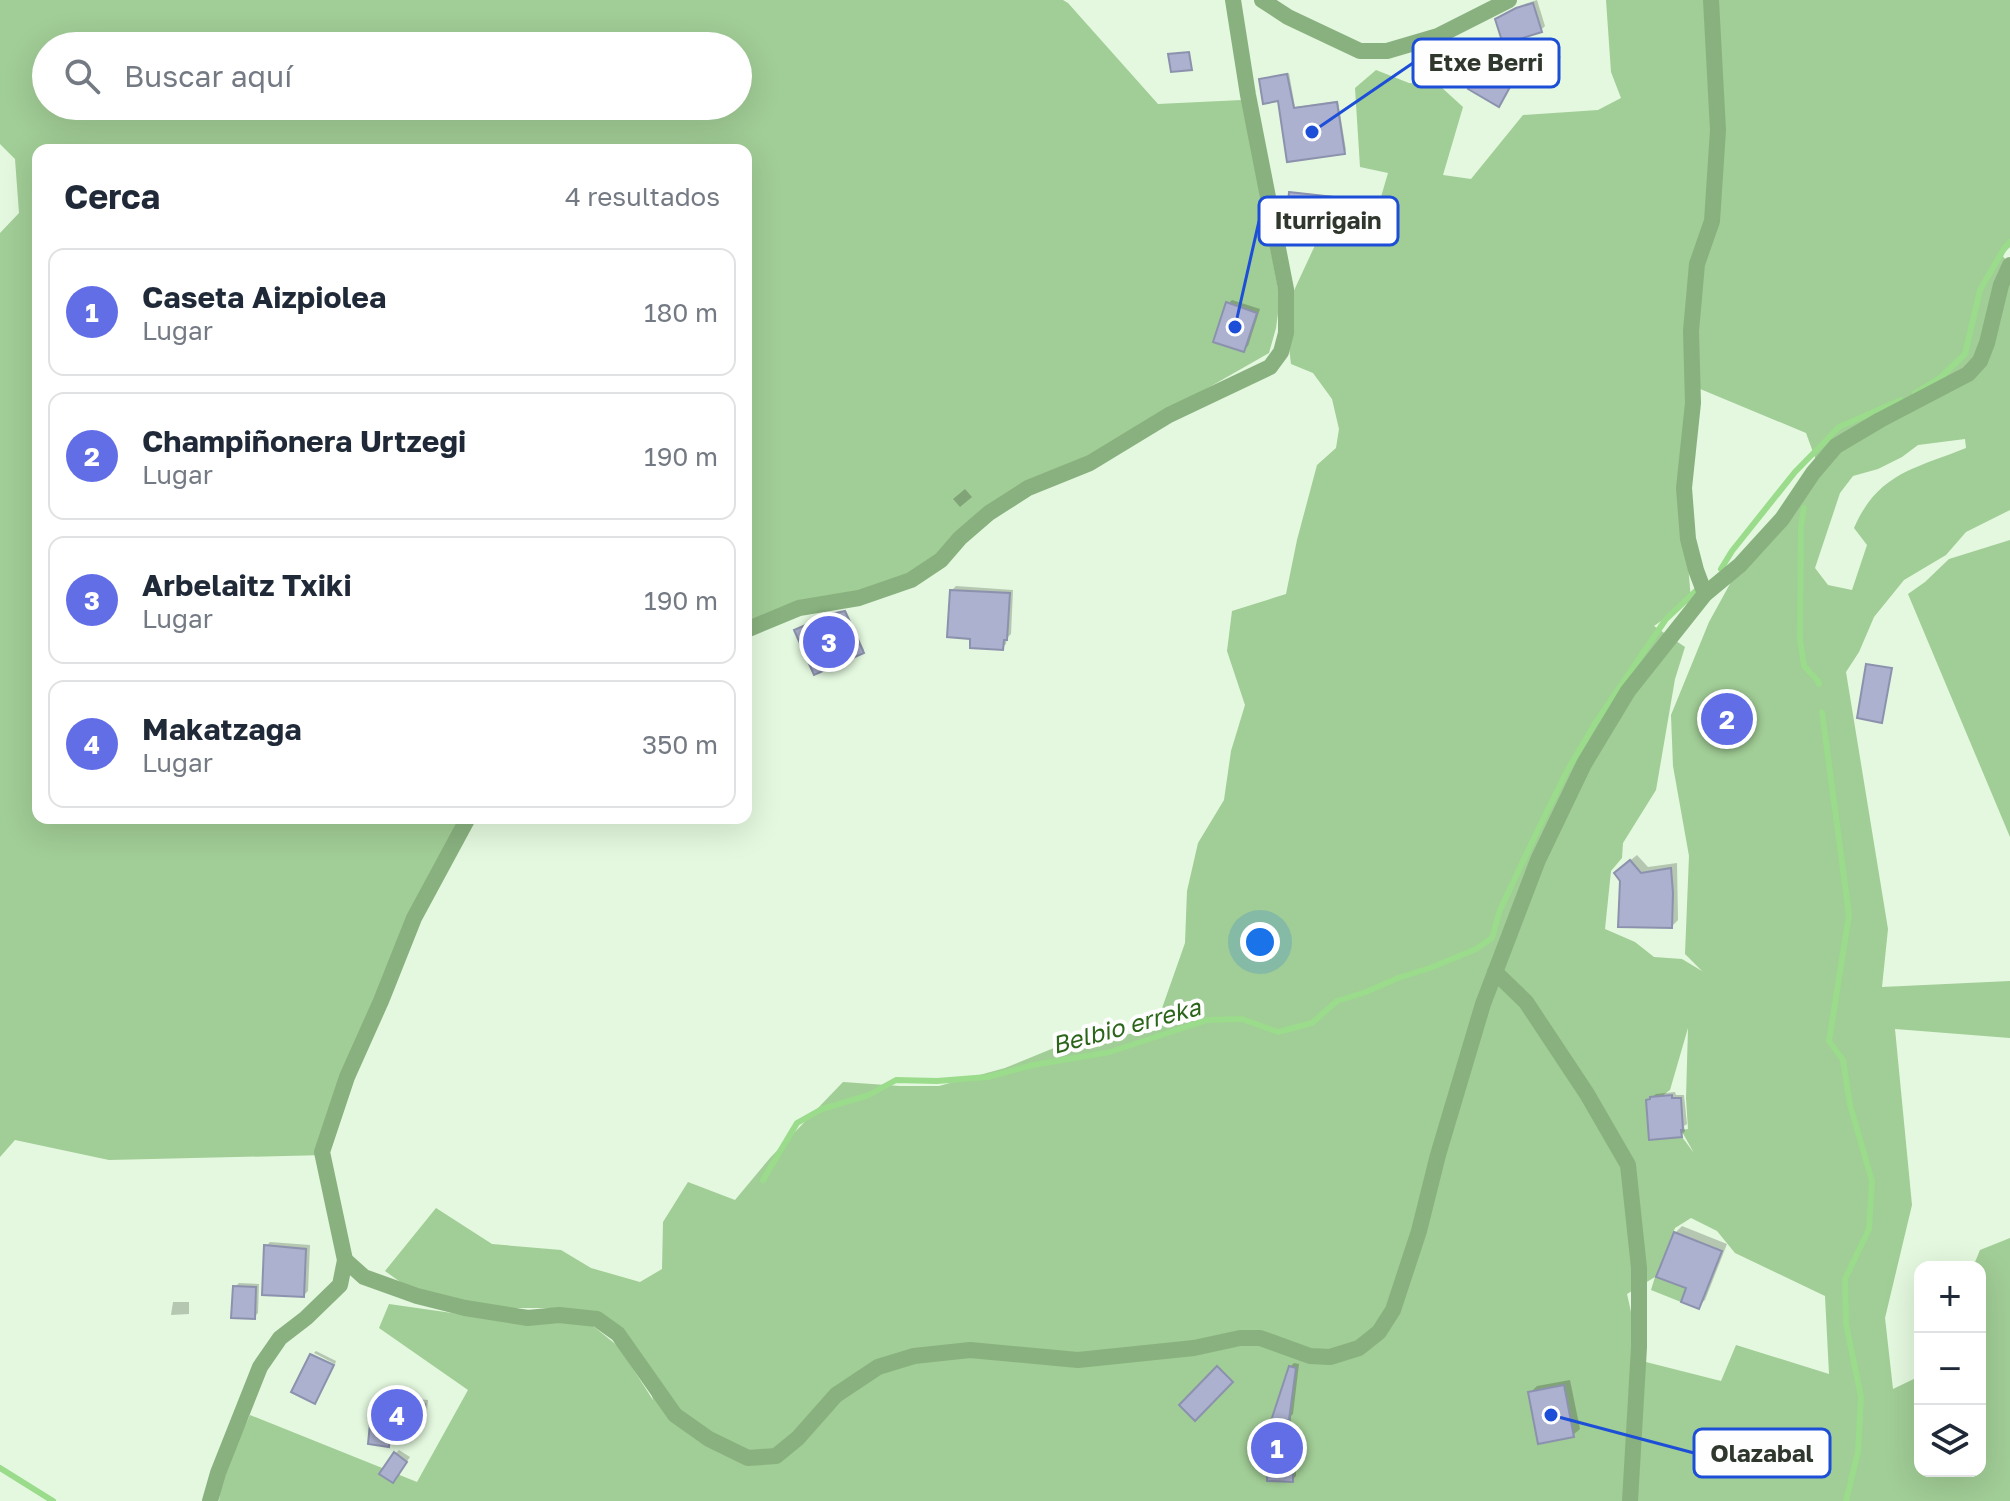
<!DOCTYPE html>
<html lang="es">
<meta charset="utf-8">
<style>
body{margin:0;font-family:"Golos Text",sans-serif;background:#f6f6f7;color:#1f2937}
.controls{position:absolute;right:24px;bottom:24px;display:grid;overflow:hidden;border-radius:16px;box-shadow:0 8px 32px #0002}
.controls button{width:72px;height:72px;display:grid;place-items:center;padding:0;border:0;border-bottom:2px solid #e0e1e3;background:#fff;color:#1f2937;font:40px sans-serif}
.you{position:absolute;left:1260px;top:942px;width:28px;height:28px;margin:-20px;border:6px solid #fff;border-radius:50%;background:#1a73e8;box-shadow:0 0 0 12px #1a73e833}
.badge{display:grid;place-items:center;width:52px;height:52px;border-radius:50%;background:#626ee6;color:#fff;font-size:26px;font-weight:700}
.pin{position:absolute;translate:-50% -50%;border:4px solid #fff;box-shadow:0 2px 8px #0006}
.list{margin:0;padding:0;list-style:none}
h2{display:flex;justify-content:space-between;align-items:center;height:104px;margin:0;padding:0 32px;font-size:34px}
h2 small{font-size:26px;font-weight:400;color:#747a83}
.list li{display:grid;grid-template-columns:52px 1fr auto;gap:24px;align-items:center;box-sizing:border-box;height:128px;margin:0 16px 16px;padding:0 16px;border:2px solid #e0e1e3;border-radius:16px}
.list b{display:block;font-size:30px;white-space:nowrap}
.list p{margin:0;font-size:26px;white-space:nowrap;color:#747a83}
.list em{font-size:26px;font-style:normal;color:#747a83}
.icon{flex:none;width:44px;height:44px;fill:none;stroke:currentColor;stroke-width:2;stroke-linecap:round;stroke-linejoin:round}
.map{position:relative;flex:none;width:2010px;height:1501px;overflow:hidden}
.search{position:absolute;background:#fff;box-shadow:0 8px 32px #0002;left:32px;top:32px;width:720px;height:88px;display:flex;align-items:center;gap:20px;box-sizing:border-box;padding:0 28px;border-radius:44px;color:#747a83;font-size:30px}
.panel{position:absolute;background:#fff;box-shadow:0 8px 32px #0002;left:32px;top:144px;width:720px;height:680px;border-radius:16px}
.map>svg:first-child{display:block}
.green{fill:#a1cd96;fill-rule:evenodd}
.shadow{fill:#0003}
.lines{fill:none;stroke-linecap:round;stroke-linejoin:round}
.stream{stroke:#9bdb8c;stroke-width:6}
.building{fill:#abb1ce;stroke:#8c92ae;stroke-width:2}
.minor{stroke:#89b17f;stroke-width:16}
.labels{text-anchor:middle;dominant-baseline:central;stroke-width:8;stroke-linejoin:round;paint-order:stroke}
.water-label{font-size:24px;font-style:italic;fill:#2a6519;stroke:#fefefe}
.leader{fill:none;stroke:#1d4ed8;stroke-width:3}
.callout-dot{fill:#1d4ed8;stroke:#fefefe;stroke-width:3}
.callout{fill:#fefefe;stroke:#1d4ed8;stroke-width:3}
.callout-label{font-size:24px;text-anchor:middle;font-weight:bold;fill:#30382e}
</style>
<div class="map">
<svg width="2010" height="1501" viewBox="0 0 2010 1501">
<rect width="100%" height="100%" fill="#e3f8de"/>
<g class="green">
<path d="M 0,0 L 1063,0 L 1068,3 L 1158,104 L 1242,100 L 1280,299 L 1276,328 L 1269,353 L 989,513 L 911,580 L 746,630 L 746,150 L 38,150 L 38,818 L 468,818 L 414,918 L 326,1155 L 109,1160 L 15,1140 L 0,1157 L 0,233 L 19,213 L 15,159 L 0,144 ZM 46,46 L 738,46 L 738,106 L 46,106 Z"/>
<path d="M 1606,0 L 2010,0 L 2010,247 L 2002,255 L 2010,265 L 2010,510 L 1966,532 L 1946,555 L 1904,580 L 1874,617 L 1859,652 L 1846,672 L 1888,929 L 1882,987 L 2010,981 L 2010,1038 L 1895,1029 L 1912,1205 L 1885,1318 L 1893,1389 L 1920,1376 L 1920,1471 L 1980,1471 L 1980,1267 L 1973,1267 L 1980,1250 L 2010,1238 L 2010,1501 L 219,1501 L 223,1474 L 250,1415 L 417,1482 L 468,1390 L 379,1328 L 389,1304 L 508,1321 L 587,1321 L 619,1347 L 653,1400 L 642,1358 L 592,1314 L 545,1308 L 497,1308 L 410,1289 L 385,1271 L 436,1208 L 492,1244 L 561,1250 L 591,1268 L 640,1282 L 662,1269 L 663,1222 L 688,1182 L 735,1200 L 770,1158 L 843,1082 L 900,1086 L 939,1086 L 1005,1068 L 1071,1041 L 1154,1031 L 1185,943 L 1187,891 L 1198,843 L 1224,800 L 1231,751 L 1245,705 L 1227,651 L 1232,611 L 1286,594 L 1297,540 L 1317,465 L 1336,448 L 1339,429 L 1332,399 L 1313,373 L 1291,364 L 1289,347 L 1291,297 L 1317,241 L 1344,241 L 1351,212 L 1376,214 L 1388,173 L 1360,167 L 1355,88 L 1376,70 L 1409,83 L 1440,86 L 1463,107 L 1443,175 L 1471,179 L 1523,115 L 1598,110 L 1621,98 L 1611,72 ZM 1693,386 L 1806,433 L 1820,471 L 1731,582 L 1709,622 L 1671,715 L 1673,766 L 1689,856 L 1685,954 L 1702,971 L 1682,959 L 1654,957 L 1635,942 L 1605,929 L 1611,871 L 1622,858 L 1623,843 L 1656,790 L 1675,679 L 1685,647 L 1654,626 L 1691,600 L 1688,564 ZM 1965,439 L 1966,448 C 1914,469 1878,473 1854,528 L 1867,545 L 1852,590 L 1828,585 L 1815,568 L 1840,493 L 1853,476 L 1878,469 L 1902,457 L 1918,445 ZM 1688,1028 L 1686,1098 L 1688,1129 L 1681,1130 L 1694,1153 L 1682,1137 L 1649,1140 L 1646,1103 L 1662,1096 L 1670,1090 ZM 1691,1218 L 1717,1231 L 1735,1253 L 1825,1296 L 1829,1374 L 1736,1345 L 1721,1381 L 1642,1361 L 1627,1294 L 1655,1277 L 1651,1290 L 1681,1302 L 1686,1288 L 1656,1276 L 1675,1228 Z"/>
<path d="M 2010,540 L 2010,837 L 1908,594 L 1925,582 L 1949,559 Z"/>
</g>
<g class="shadow">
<path d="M 1537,0 L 1545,26 L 1541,30 L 1502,16 L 1522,5 Z"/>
<path d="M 1550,46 L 1561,57 L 1536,83 L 1524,66 Z"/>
<path d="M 1492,54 L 1517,71 L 1517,75 L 1499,105 L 1470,88 Z"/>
<path d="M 1289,73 L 1295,107 L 1338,101 L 1346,150 L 1344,152 L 1279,99 L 1261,80 L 1263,78 Z"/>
<path d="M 1292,192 L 1342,197 L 1337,230 L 1291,193 Z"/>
<path d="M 1232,300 L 1260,309 L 1248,346 L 1243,350 L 1228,304 Z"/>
<path d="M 965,489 L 972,497 L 960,507 L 953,499 Z"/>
<path d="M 956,586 L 1013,590 L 1011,634 L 1007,638 L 1006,644 L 1002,648 L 972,637 L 952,590 Z"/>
<path d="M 846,611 L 864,650 L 863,652 L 798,630 L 834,613 Z"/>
<path d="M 1637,855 L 1648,867 L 1677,863 L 1678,920 L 1672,926 L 1622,867 Z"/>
<path d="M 1675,1092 L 1676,1095 L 1684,1095 L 1687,1124 L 1684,1126 L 1685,1131 L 1681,1136 L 1648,1100 L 1656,1094 Z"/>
<path d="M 1682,1226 L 1727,1244 L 1705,1300 L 1698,1306 L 1689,1287 L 1675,1233 Z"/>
<path d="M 270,1242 L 310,1245 L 308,1291 L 304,1295 L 266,1246 Z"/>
<path d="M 239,1283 L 259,1284 L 258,1313 L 254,1317 L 235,1287 Z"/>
<path d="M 173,1302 L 189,1302 L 189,1314 L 171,1315 Z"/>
<path d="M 316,1351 L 336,1361 L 335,1364 L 314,1353 Z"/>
<path d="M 1294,1363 L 1299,1364 L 1293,1414 L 1291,1416 L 1290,1457 L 1296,1457 L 1296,1476 L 1292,1480 L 1270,1430 L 1290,1367 Z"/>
<path d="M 1570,1380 L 1580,1429 L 1573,1435 L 1530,1393 L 1537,1386 Z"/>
<path d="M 399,1397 L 428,1400 L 426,1422 L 422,1427 L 394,1424 L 392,1441 L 388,1445 L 374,1404 L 378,1400 L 394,1402 Z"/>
<path d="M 399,1450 L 410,1457 L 396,1477 L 395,1454 Z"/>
</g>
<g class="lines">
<g class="stream">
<path d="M 1915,393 L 1940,378 L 1965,354 L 1980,290 L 2005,247 L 2010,242"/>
<path d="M 1804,508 L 1801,526 L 1800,640 L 1804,666 L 1818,681 L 1819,684"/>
<path d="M 1721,569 L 1732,551 L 1795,472 L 1839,427 L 1901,400"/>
<path d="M 1822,712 L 1849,915 L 1829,1041 L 1843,1060 L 1850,1105 L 1872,1181 L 1869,1229 L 1845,1279 L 1846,1324 L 1861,1397 L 1858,1452 L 1846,1501"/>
<path d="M 763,1180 L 797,1123 L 822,1109 L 869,1095 L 896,1080 L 937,1081 L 988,1077 L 1033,1065 L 1110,1052 L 1207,1020 L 1242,1019 L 1278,1032 L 1312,1023 L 1337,1001 L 1366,992 L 1398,978 L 1430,968 L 1476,949 L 1492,938 L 1500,910 L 1535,836 L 1567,771 L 1594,725 L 1666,619 L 1698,589"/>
<path d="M 0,1468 L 53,1501"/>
</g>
</g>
<g class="building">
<path d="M 1533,3 L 1542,32 L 1503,44 L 1495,19 L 1516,8 Z"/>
<path d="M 1189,52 L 1192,70 L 1171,72 L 1168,54 Z"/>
<path d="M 1485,60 L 1491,60 L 1516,76 L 1499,107 L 1468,89 Z"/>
<path d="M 1287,74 L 1294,108 L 1337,102 L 1345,154 L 1287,162 L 1278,101 L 1263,104 L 1259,79 Z"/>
<path d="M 1289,192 L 1342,198 L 1337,234 L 1286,227 Z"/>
<path d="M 1226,302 L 1257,313 L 1244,352 L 1213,342 Z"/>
<path d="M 950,590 L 1010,593 L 1007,640 L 1004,640 L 1003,650 L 970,648 L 970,639 L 947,637 Z"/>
<path d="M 845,611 L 864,653 L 814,675 L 794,630 L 831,614 Z"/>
<path d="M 1866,664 L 1892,668 L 1882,723 L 1857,718 Z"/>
<path d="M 1630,860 L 1641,873 L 1671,868 L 1673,893 L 1672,928 L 1618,927 L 1620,881 L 1614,873 Z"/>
<path d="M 1672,1095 L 1672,1098 L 1681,1098 L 1683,1130 L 1681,1130 L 1682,1137 L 1649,1140 L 1646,1100 L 1650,1099 L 1650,1097 Z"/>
<path d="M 1674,1232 L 1722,1251 L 1699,1309 L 1681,1302 L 1686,1288 L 1656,1277 Z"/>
<path d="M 264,1245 L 306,1249 L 304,1297 L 262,1295 Z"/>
<path d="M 233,1286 L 256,1287 L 255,1319 L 231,1318 Z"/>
<path d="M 310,1354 L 334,1365 L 315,1404 L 291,1392 Z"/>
<path d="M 1217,1366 L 1233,1382 L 1195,1421 L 1179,1405 Z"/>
<path d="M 1289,1366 L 1296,1368 L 1289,1420 L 1287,1420 L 1287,1461 L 1293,1461 L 1293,1482 L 1267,1481 L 1268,1430 Z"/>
<path d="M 1564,1385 L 1574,1437 L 1538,1444 L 1528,1392 Z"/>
<path d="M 393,1400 L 425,1404 L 422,1429 L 391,1425 L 389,1447 L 368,1444 L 372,1403 L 393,1405 Z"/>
<path d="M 394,1452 L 407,1462 L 393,1483 L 379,1474 Z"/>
</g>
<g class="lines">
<g class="minor">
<path d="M 1262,0 L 1288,17 L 1360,51 L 1387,51 L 1438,36 L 1509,0"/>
<path d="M 1705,594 L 1696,570 L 1688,539 L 1684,488 L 1693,403 L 1691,331 L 1697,264 L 1712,221 L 1718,130 L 1711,0"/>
<path d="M 746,630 L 799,608 L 859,598 L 911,580 L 941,560 L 960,538 L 989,513 L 1028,488 L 1090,463 L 1169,415 L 1270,367 L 1281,352 L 1286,333 L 1286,289 L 1248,95 L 1233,0"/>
<path d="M 1495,972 L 1526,1002 L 1587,1094 L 1628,1165 L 1639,1268 L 1639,1347 L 1630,1501"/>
<path d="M 345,1260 L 364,1277 L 417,1296 L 465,1308 L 528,1318 L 559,1315 L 597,1319 L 618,1334 L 675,1415 L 709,1439 L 748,1458 L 776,1456 L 798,1438 L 836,1395 L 878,1367 L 914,1356 L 970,1350 L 1078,1360 L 1194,1348 L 1240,1338 L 1260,1338 L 1310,1356 L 1330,1357 L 1359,1348 L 1379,1332 L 1393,1310 L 1419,1231 L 1438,1155 L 1483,1004 L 1538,860 L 1584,764 L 1628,691 L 1705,594 L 1740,565 L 1782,519 L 1813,473 L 1836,446 L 1880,420 L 1968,374 L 1980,361 L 1987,343 L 2001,285 L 2010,265"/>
<path d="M 210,1501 L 218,1473 L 260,1367 L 280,1338 L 306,1318 L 340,1285 L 345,1260 L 322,1152 L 347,1077 L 381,1001 L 414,918 L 468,818"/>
</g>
</g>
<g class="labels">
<g class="water-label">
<text transform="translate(1126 1025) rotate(-15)">Belbio erreka</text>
</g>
</g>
<path class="leader" d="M1312 132L1413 63M1235 327L1259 221M1551 1415L1694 1453"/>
<g class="callout-dot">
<circle cx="1312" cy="132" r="8"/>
<circle cx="1235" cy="327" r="8"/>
<circle cx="1551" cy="1415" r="8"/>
</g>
<g class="callout">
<rect x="1413" y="39" width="146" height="48" rx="8"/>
<rect x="1259" y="197" width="139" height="48" rx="8"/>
<rect x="1694" y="1429" width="136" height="48" rx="8"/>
</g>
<g class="callout-label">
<text x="1486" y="71">Etxe Berri</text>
<text x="1328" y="229">Iturrigain</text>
<text x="1762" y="1462">Olazabal</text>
</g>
</svg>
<div class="controls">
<button>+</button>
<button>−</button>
<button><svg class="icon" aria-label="layers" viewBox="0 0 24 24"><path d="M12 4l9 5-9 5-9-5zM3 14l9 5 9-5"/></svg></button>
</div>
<div class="you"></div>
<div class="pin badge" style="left:1277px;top:1448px">1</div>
<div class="pin badge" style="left:1727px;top:719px">2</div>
<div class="pin badge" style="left:829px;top:642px">3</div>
<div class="pin badge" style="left:397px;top:1415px">4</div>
<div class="search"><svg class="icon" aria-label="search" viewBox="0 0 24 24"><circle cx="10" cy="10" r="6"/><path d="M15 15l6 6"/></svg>Buscar aquí</div>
<section class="panel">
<h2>Cerca<small>4 resultados</small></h2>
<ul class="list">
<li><span class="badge">1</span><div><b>Caseta Aizpiolea</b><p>Lugar</p></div><em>180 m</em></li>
<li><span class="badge">2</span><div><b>Champiñonera Urtzegi</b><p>Lugar</p></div><em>190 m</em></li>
<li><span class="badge">3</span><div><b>Arbelaitz Txiki</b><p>Lugar</p></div><em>190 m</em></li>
<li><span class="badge">4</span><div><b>Makatzaga</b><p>Lugar</p></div><em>350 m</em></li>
</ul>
</section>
</div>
